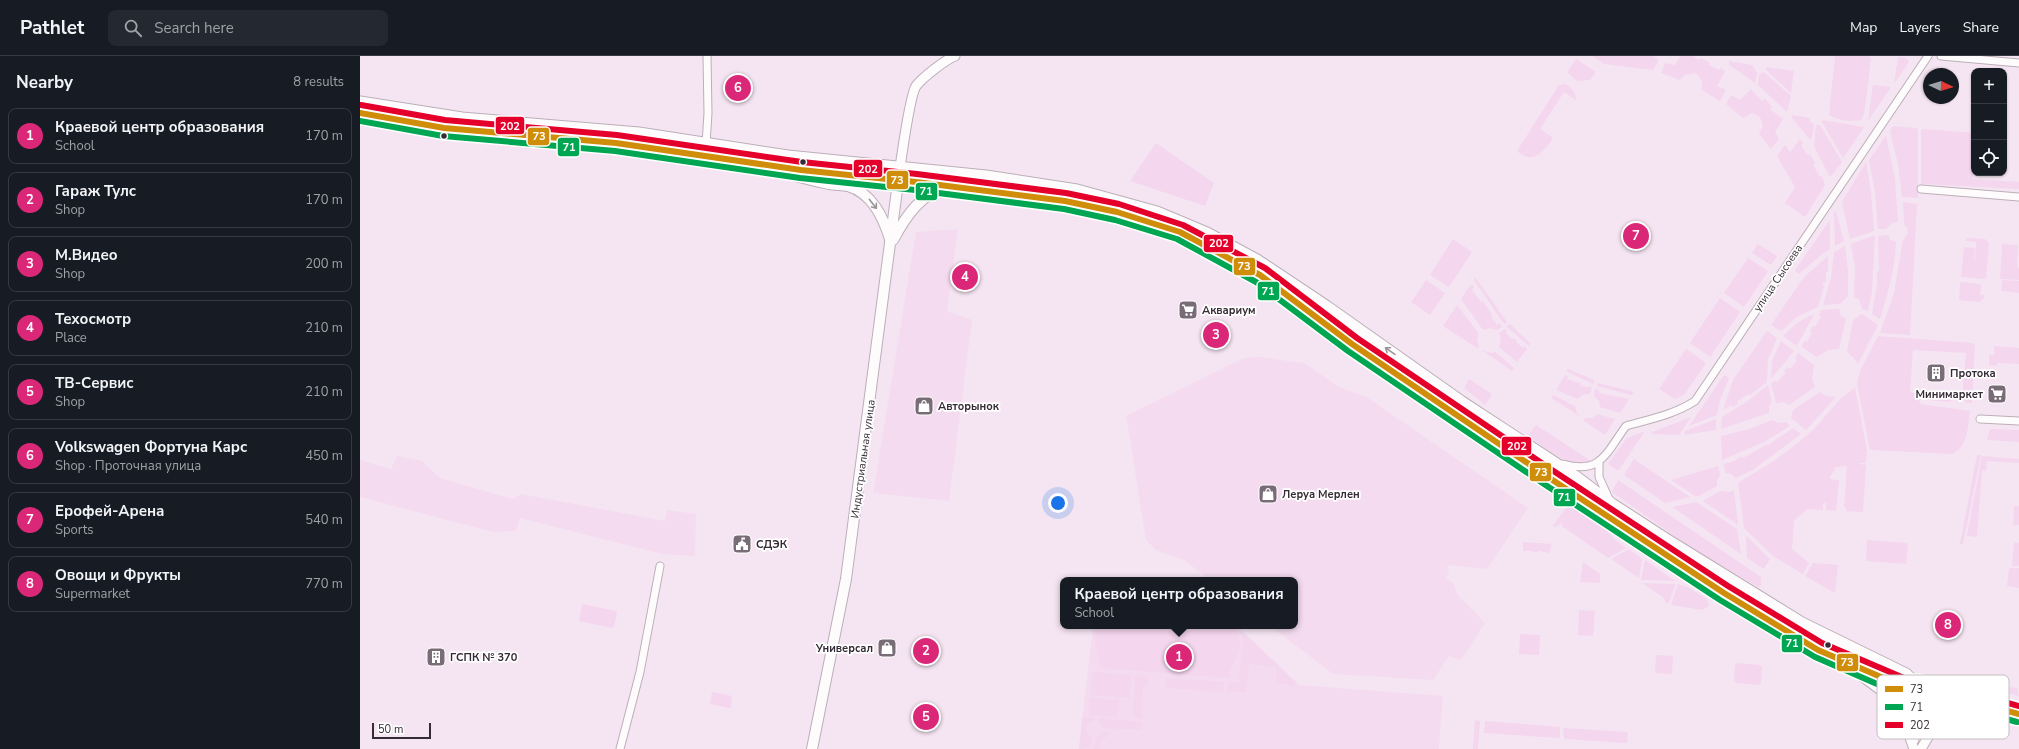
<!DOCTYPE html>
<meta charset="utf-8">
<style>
body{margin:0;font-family:"Nunito Sans",sans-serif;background:#242831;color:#f1f3f6}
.controls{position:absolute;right:12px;top:12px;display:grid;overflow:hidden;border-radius:8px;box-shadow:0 1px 3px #0004}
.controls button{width:36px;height:36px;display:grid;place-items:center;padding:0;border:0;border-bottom:1px solid #363941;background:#171b24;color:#f1f3f6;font:20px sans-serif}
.compass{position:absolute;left:1563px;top:12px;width:36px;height:36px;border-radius:50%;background:#171b24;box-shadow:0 1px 3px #0004;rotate:94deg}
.scale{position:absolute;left:12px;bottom:10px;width:59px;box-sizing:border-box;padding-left:4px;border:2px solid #352b34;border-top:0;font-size:11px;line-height:14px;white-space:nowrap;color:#352b34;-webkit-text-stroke:3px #fff;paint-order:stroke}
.you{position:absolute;left:698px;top:447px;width:14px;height:14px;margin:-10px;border:3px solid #fff;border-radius:50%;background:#1a73e8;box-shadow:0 0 0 6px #1a73e833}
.badge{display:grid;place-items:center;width:26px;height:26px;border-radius:50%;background:#db2777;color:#fff;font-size:13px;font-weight:700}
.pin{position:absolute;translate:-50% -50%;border:2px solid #fff;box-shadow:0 1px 4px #0006}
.popup{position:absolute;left:700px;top:521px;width:238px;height:52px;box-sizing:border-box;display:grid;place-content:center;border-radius:8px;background:#171b24;filter:drop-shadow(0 1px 3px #0005);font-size:13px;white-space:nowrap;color:#9ea1a6}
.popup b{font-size:15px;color:#f1f3f6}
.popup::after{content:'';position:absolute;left:50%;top:100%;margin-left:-8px;border:8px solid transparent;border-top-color:#171b24}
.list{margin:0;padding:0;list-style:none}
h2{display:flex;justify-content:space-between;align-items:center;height:52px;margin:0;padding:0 16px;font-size:17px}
h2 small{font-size:13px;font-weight:400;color:#9ea1a6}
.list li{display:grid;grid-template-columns:26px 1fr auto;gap:12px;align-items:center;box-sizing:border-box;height:56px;margin:0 8px 8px;padding:0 8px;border:1px solid #363941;border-radius:8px}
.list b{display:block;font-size:15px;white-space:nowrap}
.list p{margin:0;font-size:13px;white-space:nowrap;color:#9ea1a6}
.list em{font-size:13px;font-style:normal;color:#9ea1a6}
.icon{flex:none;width:22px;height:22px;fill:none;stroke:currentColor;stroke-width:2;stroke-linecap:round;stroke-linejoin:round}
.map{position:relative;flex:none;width:1659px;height:693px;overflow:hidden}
header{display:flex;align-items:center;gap:24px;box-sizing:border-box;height:56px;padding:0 20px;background:#171b24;border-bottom:1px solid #363941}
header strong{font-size:19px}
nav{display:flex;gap:22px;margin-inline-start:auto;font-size:14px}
.search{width:280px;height:36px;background:#242831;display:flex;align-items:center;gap:10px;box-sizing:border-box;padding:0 14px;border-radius:8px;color:#9ea1a6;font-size:15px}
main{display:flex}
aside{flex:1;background:#171b24}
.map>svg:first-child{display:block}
.built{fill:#f4dbf0}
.green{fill:#f4d6ef}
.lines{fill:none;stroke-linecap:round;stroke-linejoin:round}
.minor-casing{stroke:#bbafb8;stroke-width:9}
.tertiary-casing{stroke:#bbafb8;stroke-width:11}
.secondary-casing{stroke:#bbafb8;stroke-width:12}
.primary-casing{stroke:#bbafb8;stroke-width:13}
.minor{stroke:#fefbfd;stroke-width:7}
.tertiary{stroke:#fefbfd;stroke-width:9}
.secondary{stroke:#fefbfd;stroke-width:10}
.primary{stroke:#fefbfd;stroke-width:11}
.bus-1-casing{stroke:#fff;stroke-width:9}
.bus-2-casing{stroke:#fff;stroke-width:9}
.bus-3-casing{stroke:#fff;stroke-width:9}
.bus-1{stroke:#d08d0a;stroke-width:6}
.bus-2{stroke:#00a651;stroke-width:6}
.bus-3{stroke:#e4002b;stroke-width:6}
.oneway{stroke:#9a9398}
.bus-dot{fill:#352b34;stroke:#fff;stroke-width:1.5}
.labels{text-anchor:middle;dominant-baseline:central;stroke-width:3.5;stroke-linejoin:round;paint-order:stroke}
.street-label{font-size:11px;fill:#352b34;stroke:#fff}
.poi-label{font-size:11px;font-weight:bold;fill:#352b34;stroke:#fff;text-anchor:start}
.key{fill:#fff;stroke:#c2bfc2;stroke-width:1}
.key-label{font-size:11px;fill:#352b34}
.line-badge{stroke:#fff;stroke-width:1.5}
.badge-label{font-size:11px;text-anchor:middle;font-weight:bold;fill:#fff}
</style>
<header>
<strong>Pathlet</strong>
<div class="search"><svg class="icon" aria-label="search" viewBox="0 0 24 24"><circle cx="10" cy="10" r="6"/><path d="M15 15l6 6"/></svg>Search here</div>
<nav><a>Map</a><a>Layers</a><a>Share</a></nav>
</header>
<main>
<aside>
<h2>Nearby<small>8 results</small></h2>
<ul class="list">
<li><span class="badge">1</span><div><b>Краевой центр образования</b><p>School</p></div><em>170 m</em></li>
<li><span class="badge">2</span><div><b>Гараж Тулс</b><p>Shop</p></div><em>170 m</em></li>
<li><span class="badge">3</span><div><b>М.Видео</b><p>Shop</p></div><em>200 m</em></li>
<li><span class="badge">4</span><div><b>Техосмотр</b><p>Place</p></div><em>210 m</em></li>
<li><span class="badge">5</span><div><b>ТВ-Сервис</b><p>Shop</p></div><em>210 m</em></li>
<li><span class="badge">6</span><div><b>Volkswagen Фортуна Карс</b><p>Shop · Проточная улица</p></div><em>450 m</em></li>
<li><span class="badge">7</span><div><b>Ерофей-Арена</b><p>Sports</p></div><em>540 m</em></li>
<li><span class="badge">8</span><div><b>Овощи и Фрукты</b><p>Supermarket</p></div><em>770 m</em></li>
</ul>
</aside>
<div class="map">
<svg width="1659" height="693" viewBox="0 0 1659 693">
<rect width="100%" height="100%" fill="#f5e5f2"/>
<g class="built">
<path d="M 598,173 L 587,255 L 612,264 L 589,445 L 513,437 L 556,176 Z"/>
<path d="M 899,301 L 944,307 L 979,331 L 1008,342 L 1168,452 L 1127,513 L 1087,509 L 1089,516 L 1086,522 L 1093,527 L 1098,539 L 1125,567 L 1101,604 L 1089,600 L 1073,624 L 973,618 L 910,570 L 935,570 L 935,524 L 850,524 L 824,504 L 797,495 L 786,484 L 766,360 L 884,302 Z"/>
<path d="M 37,400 L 62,405 L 80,422 L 153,443 L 161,438 L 305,465 L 307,454 L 336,458 L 335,500 L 302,498 L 160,462 L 156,475 L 133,476 L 0,441 L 0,404 L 31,413 Z"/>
<path d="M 733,570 L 876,570 L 939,629 L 1083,640 L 1079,693 L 719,693 Z"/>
</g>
<g class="green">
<path d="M 1233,0 L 1293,0 L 1299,4 L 1293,14 L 1244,8 Z"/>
<path d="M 1321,0 L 1333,0 L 1339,4 L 1341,2 L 1349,6 L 1349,9 L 1359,14 L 1361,12 L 1365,15 L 1357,30 L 1366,34 L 1360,45 L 1342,34 L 1342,25 L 1336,17 L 1324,19 L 1320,24 L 1301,17 L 1305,7 L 1315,9 Z"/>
<path d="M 1475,0 L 1509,0 L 1511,3 L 1504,59 L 1501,64 C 1492,66 1477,64 1469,59 Z"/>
<path d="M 1538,1 L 1546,2 L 1549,6 L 1534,28 Z"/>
<path d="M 1216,3 L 1236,16 L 1230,24 L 1217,25 L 1207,16 Z"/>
<path d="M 1369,5 L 1392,9 L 1397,17 L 1395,27 L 1369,9 Z"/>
<path d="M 1406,11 L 1434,15 L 1431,37 L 1406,14 Z"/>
<path d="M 1404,16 L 1431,40 L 1427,56 L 1398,29 L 1399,18 Z"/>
<path d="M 1204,28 C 1212,31 1216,37 1216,44 L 1204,36 L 1180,73 L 1193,82 C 1184,95 1173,110 1157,95 L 1199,29 Z"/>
<path d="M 1513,29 L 1531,31 L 1508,65 Z"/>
<path d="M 1391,33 L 1402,45 L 1405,43 L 1412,51 L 1410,53 L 1423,63 L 1415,76 L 1419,83 L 1411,93 L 1399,78 L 1403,70 L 1400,61 L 1392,57 L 1383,62 L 1366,48 L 1371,39 L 1380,44 Z"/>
<path d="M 1432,59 L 1450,62 L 1450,65 L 1454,69 L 1451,85 L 1432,62 Z"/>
<path d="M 1462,64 L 1504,71 L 1483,102 L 1462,66 Z"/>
<path d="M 1456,69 L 1460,69 L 1482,106 L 1470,121 L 1454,90 Z"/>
<path d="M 1533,70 L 1556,72 L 1558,74 L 1558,142 L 1542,141 L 1538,108 L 1530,75 Z"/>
<path d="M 1563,73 L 1614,77 L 1613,123 L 1659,126 L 1659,133 L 1564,128 L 1561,131 L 1561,75 Z"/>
<path d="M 1526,80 L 1535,123 L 1538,166 L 1532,167 L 1526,173 L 1518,173 L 1515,136 L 1509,104 Z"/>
<path d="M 1440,83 L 1443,87 L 1441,89 L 1448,100 L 1450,98 L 1455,107 L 1453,109 L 1460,121 L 1462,120 L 1465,129 L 1445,161 L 1425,147 L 1435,131 L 1417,100 L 1425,89 L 1430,96 Z"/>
<path d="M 796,87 L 854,127 L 845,150 L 770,125 Z"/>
<path d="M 1506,106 L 1511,135 L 1514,175 L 1490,183 L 1482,146 Z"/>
<path d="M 1543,146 L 1557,148 L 1550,279 L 1520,277 L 1534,237 L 1543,184 L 1548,177 L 1547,171 L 1544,168 Z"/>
<path d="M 1476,155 L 1484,185 L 1475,190 L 1474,157 Z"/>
<path d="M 1470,164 L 1470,193 L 1462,198 L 1439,218 L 1435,214 Z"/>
<path d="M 1515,179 L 1512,236 L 1508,255 L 1502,253 L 1499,243 L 1494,241 L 1495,212 L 1491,188 Z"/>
<path d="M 1528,179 L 1530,184 L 1536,185 C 1535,213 1528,237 1520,263 L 1512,258 L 1517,229 L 1517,215 L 1519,215 L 1518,180 Z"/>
<path d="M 1606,182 L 1625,183 L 1629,187 L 1626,223 L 1624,222 L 1627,187 L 1624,223 L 1601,221 L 1604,191 L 1615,192 L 1614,204 L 1615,204 L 1616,186 L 1606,185 Z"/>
<path d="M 1093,183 L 1112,196 L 1089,231 L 1070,219 Z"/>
<path d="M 1398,188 L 1417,200 L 1411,209 L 1392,197 Z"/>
<path d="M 1642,188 L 1658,189 L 1657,210 L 1659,213 L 1659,224 L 1640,223 Z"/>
<path d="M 1485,190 L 1488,215 L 1488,240 L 1480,248 L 1463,249 L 1471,222 L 1474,196 Z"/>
<path d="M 1468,200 L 1468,216 L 1466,216 L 1466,226 L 1463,226 L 1463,229 L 1464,230 L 1458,251 L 1438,260 L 1421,275 L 1411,269 L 1444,221 Z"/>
<path d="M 1388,202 L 1408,215 L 1384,251 L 1364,237 Z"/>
<path d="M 1115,221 L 1147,266 L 1144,268 L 1114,224 Z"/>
<path d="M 1066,224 L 1085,237 L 1070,259 L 1051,246 Z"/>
<path d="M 1642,224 L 1659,225 L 1659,237 L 1641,235 Z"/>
<path d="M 1600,226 L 1621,228 L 1620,242 L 1621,239 L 1624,239 L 1624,242 L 1619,246 L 1599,244 Z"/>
<path d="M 1111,228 L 1114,231 L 1112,234 L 1121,246 L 1123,245 L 1132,259 L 1131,260 L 1137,269 L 1140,267 L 1142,271 L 1137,274 L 1130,272 L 1123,274 L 1101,243 Z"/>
<path d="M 1360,242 L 1380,256 L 1350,301 L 1330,287 Z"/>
<path d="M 1097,249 L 1119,278 L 1117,283 L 1119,291 L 1117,292 L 1083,270 Z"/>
<path d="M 1479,253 L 1481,260 L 1486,263 L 1479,293 L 1468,294 L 1457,301 L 1442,291 L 1444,285 L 1447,286 L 1452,277 L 1450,275 L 1453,270 L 1455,271 L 1461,261 L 1459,259 L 1461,254 Z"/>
<path d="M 1454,258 L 1437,290 L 1423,280 L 1438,266 Z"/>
<path d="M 1502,258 L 1518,269 L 1498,308 L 1493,301 L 1487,296 L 1493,264 Z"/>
<path d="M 1150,268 L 1170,287 L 1169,290 L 1146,270 Z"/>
<path d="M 1145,273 L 1147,275 L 1145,276 L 1152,283 L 1153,282 L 1157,285 L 1156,286 L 1163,292 L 1164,290 L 1167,293 L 1157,306 L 1139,291 L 1141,285 L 1139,277 Z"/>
<path d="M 1407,275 L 1417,282 L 1408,303 L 1407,326 L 1390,339 L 1388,338 L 1377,345 L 1378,348 L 1372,351 L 1371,349 L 1363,354 L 1373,324 Z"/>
<path d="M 1518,280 L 1613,287 L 1615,289 L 1612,347 L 1607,347 L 1602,342 L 1606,297 L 1553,294 L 1550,336 L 1555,337 L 1561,348 L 1610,355 C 1608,371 1608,390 1592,398 L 1510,394 L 1497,328 L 1500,315 Z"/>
<path d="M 1421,285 L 1434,295 L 1411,323 L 1412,305 Z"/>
<path d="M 1634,290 L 1659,292 L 1659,308 L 1637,307 L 1637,310 L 1629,309 L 1629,299 L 1634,299 Z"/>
<path d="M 1326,293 L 1346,307 L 1324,339 L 1315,343 L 1299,333 Z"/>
<path d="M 1122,294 L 1131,297 L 1135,296 L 1154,312 L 1152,315 Z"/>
<path d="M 1438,297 L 1454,309 L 1452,323 L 1455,331 L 1429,349 L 1424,346 L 1416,347 L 1411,328 L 1415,324 L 1417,326 L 1426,317 L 1424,315 L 1428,311 L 1430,313 L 1437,304 L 1435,302 Z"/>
<path d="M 1208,313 L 1234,324 L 1233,328 L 1206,315 Z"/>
<path d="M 1205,319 L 1208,321 L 1207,323 L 1214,325 L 1213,326 L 1221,327 L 1220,330 L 1232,331 L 1230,338 L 1222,339 L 1218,343 L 1196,334 Z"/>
<path d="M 1364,319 L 1369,322 L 1360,344 L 1357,359 L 1329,370 Z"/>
<path d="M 1109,323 L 1132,338 L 1125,349 L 1104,332 Z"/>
<path d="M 1238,327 L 1274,336 L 1271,339 L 1237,330 Z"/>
<path d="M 1408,329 L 1412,346 L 1409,350 L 1409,357 L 1361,373 L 1362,361 L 1388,345 Z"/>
<path d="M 1495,332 L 1507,394 L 1506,407 L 1500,407 L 1499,408 L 1506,409 L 1503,456 L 1486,455 L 1486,452 L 1484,451 L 1487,410 L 1476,411 L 1469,423 L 1479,424 L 1476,455 L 1466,454 L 1466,447 L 1463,447 L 1463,454 L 1447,453 L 1434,465 L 1432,493 L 1449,507 L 1443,518 L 1413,500 L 1384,472 L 1378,427 L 1415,404 L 1439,386 L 1454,373 L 1482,341 Z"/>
<path d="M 1235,333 L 1239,334 L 1239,337 L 1269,343 L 1260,357 L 1240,351 L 1239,345 L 1234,340 Z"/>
<path d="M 1460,336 L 1466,340 L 1476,341 L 1446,374 L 1431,362 L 1433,354 Z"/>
<path d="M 1564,337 L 1593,339 L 1593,343 L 1590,346 L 1568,344 L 1564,342 Z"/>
<path d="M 1193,339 L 1215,350 L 1217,357 L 1221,361 L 1191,342 Z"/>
<path d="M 1237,358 L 1255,363 L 1245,379 L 1224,365 L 1225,362 L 1233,362 Z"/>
<path d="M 1331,361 L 1319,379 L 1291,378 L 1292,376 Z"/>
<path d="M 1356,363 L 1356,374 L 1324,379 L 1325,375 Z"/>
<path d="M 1413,364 L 1418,367 L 1426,366 L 1430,370 L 1404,386 L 1362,404 L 1361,380 L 1389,373 Z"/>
<path d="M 1176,369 L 1231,405 L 1230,407 C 1209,413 1185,391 1168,380 Z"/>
<path d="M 1433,372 L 1441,378 L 1393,414 L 1375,422 L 1371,418 L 1365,417 L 1364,408 L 1374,405 L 1382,400 L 1383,402 L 1407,388 L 1408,389 Z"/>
<path d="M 1630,373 L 1659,374 L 1659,386 L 1627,384 Z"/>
<path d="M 1285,375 L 1258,415 L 1248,408 L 1267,382 Z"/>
<path d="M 1617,399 L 1621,399 L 1603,488 L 1600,488 Z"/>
<path d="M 1622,400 L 1659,403 L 1659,407 L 1627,405 L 1626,415 L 1622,414 L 1617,481 L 1607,480 Z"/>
<path d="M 1274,403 L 1330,441 L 1305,447 L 1264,419 Z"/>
<path d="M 1358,410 L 1360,419 L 1357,424 L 1357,430 L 1339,440 L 1335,440 L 1311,424 Z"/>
<path d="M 1258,424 L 1401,521 L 1401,530 L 1398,531 L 1336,495 L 1252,436 Z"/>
<path d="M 1374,434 L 1378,469 L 1343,445 L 1360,435 L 1370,436 Z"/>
<path d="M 1210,446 L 1242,468 L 1254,483 L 1266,492 L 1248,502 L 1202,470 L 1202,467 L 1196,471 L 1193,470 Z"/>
<path d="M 1336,446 L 1377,473 L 1381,498 L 1312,451 Z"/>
<path d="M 1654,450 L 1659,450 L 1659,469 L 1653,469 Z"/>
<path d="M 1386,480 L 1410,503 L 1404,513 L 1387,502 Z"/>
<path d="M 1507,484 L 1548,487 L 1546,508 L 1506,505 Z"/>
<path d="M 1163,486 L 1191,488 L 1190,497 L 1179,495 L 1176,497 L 1173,495 L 1163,495 Z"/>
<path d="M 1654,486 L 1659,487 L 1659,510 L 1652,510 Z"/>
<path d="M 1269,493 L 1282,503 L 1279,522 L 1251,503 Z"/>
<path d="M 1285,504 L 1315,525 L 1281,524 Z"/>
<path d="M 1223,506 L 1240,518 L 1240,527 L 1220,526 Z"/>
<path d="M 1453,507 L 1478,509 L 1475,537 L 1445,520 Z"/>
<path d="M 1649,512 L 1659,512 L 1659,532 L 1647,530 Z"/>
<path d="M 1282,527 L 1316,528 L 1309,546 L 1306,548 L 1304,542 Z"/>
<path d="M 1318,528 L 1327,531 L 1347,543 L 1349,550 L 1342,554 L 1311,549 Z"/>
<path d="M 222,548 L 256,555 L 257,556 L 254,571 L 252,572 L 219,565 Z"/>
<path d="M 1219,554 L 1235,555 L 1233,580 L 1218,579 Z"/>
<path d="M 737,570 L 873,570 C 890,594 871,601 869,622 L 740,612 C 741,597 730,586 737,570 Z"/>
<path d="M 883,576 L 936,626 L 934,630 L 929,631 L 929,628 L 916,627 L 916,611 L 889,608 L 886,636 L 867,636 L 868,626 L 879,627 Z"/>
<path d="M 1160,578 L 1180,579 L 1179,599 L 1159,598 Z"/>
<path d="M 1296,599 L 1313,600 L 1312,618 L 1295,617 Z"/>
<path d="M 1378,607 L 1400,609 L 1402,611 L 1401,627 L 1398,629 L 1376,627 L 1374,625 L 1375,609 Z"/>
<path d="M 732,616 L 771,619 L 770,642 L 731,639 Z"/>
<path d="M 775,619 L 788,620 L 787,630 L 783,630 L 782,662 L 773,661 Z"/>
<path d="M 1617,621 L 1638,630 L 1657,632 L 1659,640 L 1612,629 Z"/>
<path d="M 806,622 L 864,626 L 863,636 L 806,632 Z"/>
<path d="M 352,636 L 372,640 L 371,651 L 369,652 L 350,648 Z"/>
<path d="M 730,642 L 759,644 L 757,661 L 729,659 Z"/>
<path d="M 722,662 L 735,662 L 735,665 L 729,667 L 726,671 L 727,677 L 732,681 L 730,691 L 719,693 Z"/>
<path d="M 739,662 L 782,666 L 781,674 L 743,672 L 739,666 Z"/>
<path d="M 1115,664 L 1120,665 L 1118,693 L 1113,693 Z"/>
<path d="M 1125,665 L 1200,671 L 1200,681 L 1198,682 L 1124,677 Z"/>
<path d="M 1205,672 L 1266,676 L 1268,678 L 1267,687 L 1204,683 L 1203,673 Z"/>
<path d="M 742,676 L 750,677 L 742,685 L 739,693 L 734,693 L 736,682 Z"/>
</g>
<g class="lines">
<defs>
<g id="minor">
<path d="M 1581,0 L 1659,7"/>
<path d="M 346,88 L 348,57 L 347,0"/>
<path d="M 1561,133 L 1659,141"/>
<path d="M 1620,363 L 1659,365"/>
<path d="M 1239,407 L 1239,421 L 1249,443"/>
<path d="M 1203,408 C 1241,419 1246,397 1266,370 C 1290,363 1313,359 1335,345 L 1568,0"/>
<path d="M 260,693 L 280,616 L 300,510"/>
</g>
<g id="tertiary">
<path d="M 540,111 C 542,98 550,39 556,30 C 563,21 585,4 595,0"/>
<path d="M 1488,610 L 1519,633 L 1530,643 L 1545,668 L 1554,693"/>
<path d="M 1554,684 L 1552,665 L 1558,630"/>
<path d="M 1561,693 L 1571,676 L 1584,660 L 1609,645"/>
</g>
<g id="secondary">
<path d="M 413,113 C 431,119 450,124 469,128 C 475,129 482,129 488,130 C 512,137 523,161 530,183"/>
<path d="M 533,184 C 546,160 561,137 589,130"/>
<path d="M 452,693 L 486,523 L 540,111"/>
</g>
<g id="primary">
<path d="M 0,46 L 102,62 L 279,77 L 428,100 L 626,120 L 717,134 L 797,156 L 847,177 L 897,204 L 966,250 L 1102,346 L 1215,420 L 1252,448 L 1306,483 L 1442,567 L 1546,618 L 1558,630"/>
<path d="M 0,57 L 84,72 L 256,87 L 441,114 L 556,126 L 705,145 L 757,156 L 820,176 L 850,191 L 900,219 L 953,257 L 992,288 L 1188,421 L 1364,537 L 1458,594 L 1542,630 L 1558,630 L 1609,645 L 1659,658"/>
</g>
</defs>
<use href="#minor" class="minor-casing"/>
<use href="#tertiary" class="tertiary-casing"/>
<use href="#secondary" class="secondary-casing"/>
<use href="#primary" class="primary-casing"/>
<use href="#minor" class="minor"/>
<use href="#tertiary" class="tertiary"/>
<use href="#secondary" class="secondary"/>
<use href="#primary" class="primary"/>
<defs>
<path id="bus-1" d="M 0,57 L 84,72 L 256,87 L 441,114 L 556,126 L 705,145 L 757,156 L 820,176 L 900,219 L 992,288 L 1188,421 L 1364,537 L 1458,594 L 1542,630 L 1558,630 L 1659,658"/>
<path id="bus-2" d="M 0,65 L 83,80 L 255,95 L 440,122 L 555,134 L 704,153 L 755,164 L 817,183 L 896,226 L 988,295 L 1184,428 L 1360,544 L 1455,601 L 1540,638 L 1557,638 L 1657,666"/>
<path id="bus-3" d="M 1,49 L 85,64 L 257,79 L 442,106 L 557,118 L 706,137 L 759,148 L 823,169 L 905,212 L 997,282 L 1192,414 L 1368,530 L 1462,587 L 1544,622 L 1560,622 L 1659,650"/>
</defs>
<use href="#bus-1" class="bus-1-casing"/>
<use href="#bus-2" class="bus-2-casing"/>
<use href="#bus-3" class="bus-3-casing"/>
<use href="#bus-1" class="bus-1"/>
<use href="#bus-2" class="bus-2"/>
<use href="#bus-3" class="bus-3"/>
</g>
<defs><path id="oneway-shaft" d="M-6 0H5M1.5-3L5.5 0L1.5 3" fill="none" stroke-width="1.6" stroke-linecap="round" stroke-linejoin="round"/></defs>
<g class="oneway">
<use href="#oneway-shaft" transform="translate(513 148) rotate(52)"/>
<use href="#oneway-shaft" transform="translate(1030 295) rotate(-145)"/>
</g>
<defs>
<symbol id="supermarket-square" viewBox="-11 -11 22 22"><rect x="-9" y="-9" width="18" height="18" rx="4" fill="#786c76" stroke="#fff"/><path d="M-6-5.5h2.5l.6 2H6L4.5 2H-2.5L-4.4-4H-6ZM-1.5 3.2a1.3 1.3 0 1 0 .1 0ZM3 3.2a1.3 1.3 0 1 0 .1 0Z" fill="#fff"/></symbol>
<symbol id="building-square" viewBox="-11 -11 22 22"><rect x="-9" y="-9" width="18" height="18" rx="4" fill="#786c76" stroke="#fff"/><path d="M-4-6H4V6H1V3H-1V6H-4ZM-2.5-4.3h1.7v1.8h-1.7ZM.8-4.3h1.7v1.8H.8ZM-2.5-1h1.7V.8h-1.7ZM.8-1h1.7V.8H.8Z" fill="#fff"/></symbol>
<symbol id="shop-square" viewBox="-11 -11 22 22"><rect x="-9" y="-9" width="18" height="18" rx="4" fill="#786c76" stroke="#fff"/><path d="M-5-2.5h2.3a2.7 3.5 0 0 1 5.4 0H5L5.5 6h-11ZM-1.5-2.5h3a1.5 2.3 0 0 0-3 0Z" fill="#fff"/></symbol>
<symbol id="civic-square" viewBox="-11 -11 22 22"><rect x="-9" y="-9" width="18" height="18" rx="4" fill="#786c76" stroke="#fff"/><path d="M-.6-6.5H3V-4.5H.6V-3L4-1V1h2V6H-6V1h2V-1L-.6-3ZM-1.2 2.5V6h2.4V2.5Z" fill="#fff"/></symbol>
</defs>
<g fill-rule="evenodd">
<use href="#supermarket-square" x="817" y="243" width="22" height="22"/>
<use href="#building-square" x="1565" y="306" width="22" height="22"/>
<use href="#supermarket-square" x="1626" y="327" width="22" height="22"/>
<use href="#shop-square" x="553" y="339" width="22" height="22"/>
<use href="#shop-square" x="897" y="427" width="22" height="22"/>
<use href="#civic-square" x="371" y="477" width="22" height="22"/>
<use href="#shop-square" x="516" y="581" width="22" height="22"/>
<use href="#building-square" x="65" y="590" width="22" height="22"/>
</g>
<g class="bus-dot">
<circle cx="84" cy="80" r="3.5"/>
<circle cx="443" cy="106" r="3.5"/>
<circle cx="1468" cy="589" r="3.5"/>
</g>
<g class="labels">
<g class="street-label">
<text transform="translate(1418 222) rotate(-56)">улица Сысоева</text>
<text transform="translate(503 403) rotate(-82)">Индустриальная улица</text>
</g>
<g class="poi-label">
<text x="842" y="254">Аквариум</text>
<text x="1590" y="317">Протока</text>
<text x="1623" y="338" text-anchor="end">Минимаркет</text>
<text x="578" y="350">Авторынок</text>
<text x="922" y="438">Леруа Мерлен</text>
<text x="396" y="488">СДЭК</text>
<text x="513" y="592" text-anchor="end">Универсал</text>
<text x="90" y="601">ГСПК № 370</text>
</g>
</g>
<rect x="1517" y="619" width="132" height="64" rx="6" class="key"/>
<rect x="1525" y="630" width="18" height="6" fill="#d08d0a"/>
<rect x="1525" y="648" width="18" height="6" fill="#00a651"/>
<rect x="1525" y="666" width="18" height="6" fill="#e4002b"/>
<g class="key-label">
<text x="1550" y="637">73</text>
<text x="1550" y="655">71</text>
<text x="1550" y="673">202</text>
</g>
<g class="line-badge">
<rect x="135" y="60" width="30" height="19" rx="4" fill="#e4002b"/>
<rect x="167" y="71" width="23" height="19" rx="4" fill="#d08d0a"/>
<rect x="197" y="81" width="23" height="20" rx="4" fill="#00a651"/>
<rect x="493" y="103" width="30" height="19" rx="4" fill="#e4002b"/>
<rect x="526" y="114" width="23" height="20" rx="4" fill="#d08d0a"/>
<rect x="555" y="126" width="23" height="19" rx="4" fill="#00a651"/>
<rect x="843" y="178" width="31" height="19" rx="4" fill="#e4002b"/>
<rect x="873" y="201" width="23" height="19" rx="4" fill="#d08d0a"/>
<rect x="897" y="225" width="23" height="20" rx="4" fill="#00a651"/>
<rect x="1141" y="380" width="31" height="20" rx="4" fill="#e4002b"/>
<rect x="1169" y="406" width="23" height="20" rx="4" fill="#d08d0a"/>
<rect x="1193" y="432" width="23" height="19" rx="4" fill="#00a651"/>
<rect x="1421" y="578" width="22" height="19" rx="4" fill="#00a651"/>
<rect x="1476" y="597" width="23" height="19" rx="4" fill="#d08d0a"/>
</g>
<g class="badge-label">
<text x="150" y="74">202</text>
<text x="179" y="84">73</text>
<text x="209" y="95">71</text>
<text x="508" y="117">202</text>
<text x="537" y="128">73</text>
<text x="566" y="139">71</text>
<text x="859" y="191">202</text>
<text x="884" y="214">73</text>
<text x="908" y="239">71</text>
<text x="1157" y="394">202</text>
<text x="1181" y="420">73</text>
<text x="1204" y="445">71</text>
<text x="1432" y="591">71</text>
<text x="1487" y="610">73</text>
</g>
</svg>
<div class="controls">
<button>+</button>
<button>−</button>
<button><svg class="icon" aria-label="locate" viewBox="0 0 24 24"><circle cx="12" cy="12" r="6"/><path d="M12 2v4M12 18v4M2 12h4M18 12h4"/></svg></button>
</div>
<svg class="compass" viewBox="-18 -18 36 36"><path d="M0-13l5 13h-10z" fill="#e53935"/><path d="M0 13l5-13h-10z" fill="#9ea1a6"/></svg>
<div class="scale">50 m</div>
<div class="you"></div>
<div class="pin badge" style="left:819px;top:601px">1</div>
<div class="popup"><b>Краевой центр образования</b>School</div>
<div class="pin badge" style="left:566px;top:595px">2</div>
<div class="pin badge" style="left:856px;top:279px">3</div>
<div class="pin badge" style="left:605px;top:221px">4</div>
<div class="pin badge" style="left:566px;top:661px">5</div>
<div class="pin badge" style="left:378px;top:32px">6</div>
<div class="pin badge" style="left:1276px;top:180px">7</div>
<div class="pin badge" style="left:1588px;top:569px">8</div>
</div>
</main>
